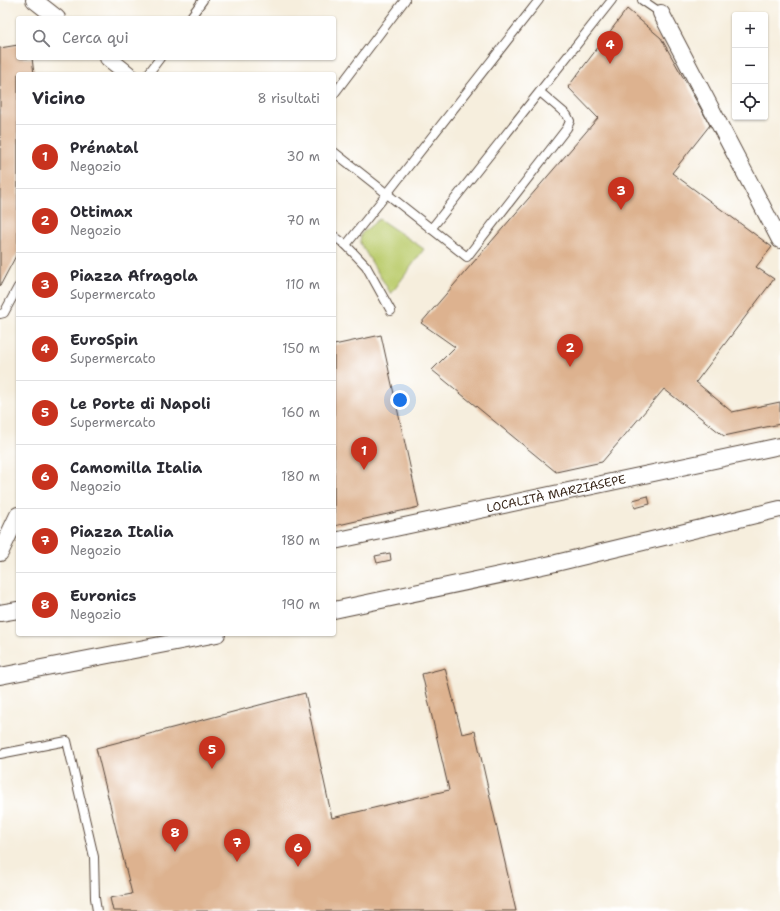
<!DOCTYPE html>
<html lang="it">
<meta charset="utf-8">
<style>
body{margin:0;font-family:"Shantell Sans",sans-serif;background:#f7f7f7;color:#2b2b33}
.controls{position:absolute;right:12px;top:12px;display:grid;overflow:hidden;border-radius:4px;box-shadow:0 1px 3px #0004}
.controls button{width:36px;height:36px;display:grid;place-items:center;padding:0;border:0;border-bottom:1px solid #e1e1e2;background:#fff;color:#2b2b33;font:20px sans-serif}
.you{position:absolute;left:400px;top:400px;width:14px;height:14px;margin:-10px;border:3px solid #fff;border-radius:50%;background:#1a73e8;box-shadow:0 0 0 6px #1a73e833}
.badge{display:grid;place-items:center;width:26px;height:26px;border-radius:50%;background:#c8321e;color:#fff;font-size:13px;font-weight:700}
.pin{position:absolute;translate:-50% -33px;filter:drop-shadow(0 1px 2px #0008)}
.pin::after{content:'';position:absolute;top:21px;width:14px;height:12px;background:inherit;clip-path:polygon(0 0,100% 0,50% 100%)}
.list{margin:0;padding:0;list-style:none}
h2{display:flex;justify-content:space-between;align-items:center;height:52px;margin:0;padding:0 16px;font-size:17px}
h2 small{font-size:13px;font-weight:400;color:#7c7c81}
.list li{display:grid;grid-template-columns:26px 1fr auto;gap:12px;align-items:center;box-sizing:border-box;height:64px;padding:0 16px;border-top:1px solid #e1e1e2}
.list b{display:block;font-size:15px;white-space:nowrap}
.list p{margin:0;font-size:13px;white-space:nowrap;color:#7c7c81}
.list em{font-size:13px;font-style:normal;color:#7c7c81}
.icon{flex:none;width:22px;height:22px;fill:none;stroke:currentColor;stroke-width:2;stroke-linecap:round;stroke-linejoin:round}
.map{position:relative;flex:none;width:780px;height:911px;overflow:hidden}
.search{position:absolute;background:#fff;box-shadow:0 1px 3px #0004;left:16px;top:16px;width:320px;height:44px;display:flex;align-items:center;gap:10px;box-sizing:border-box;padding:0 14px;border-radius:4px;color:#7c7c81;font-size:15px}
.panel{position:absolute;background:#fff;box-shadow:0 1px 3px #0004;left:16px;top:72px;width:320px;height:564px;border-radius:4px}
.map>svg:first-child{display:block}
.green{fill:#bdce71;stroke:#7c7c48}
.building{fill:#ddb28f}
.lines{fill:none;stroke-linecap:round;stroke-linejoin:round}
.lane-casing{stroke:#57473b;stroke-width:10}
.street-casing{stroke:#57473b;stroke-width:18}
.lane{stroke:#fff;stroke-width:8}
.street{stroke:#fff;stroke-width:16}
.labels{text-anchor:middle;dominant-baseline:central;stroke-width:3;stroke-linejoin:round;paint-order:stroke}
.street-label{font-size:12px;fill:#3b2a1e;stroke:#fff}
</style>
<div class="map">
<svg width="780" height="911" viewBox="0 0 780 911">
<rect width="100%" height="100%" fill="#fff"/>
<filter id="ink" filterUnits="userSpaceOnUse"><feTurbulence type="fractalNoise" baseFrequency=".025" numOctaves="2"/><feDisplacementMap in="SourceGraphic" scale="8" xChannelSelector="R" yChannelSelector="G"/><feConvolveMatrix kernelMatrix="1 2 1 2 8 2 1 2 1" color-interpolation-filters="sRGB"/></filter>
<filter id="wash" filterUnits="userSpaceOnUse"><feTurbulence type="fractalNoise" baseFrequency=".012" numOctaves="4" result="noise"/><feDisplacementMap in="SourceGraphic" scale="16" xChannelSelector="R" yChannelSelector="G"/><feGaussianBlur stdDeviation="0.9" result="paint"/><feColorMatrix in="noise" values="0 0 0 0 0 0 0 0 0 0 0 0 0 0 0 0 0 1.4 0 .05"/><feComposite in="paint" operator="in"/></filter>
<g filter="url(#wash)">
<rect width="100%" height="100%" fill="#f6eedd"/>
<path class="green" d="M 379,219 L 424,249 L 391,294 L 360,243 L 361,234 Z"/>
<g id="blocks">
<g class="building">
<path d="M 627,9 L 661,38 L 710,125 L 672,173 L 772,247 L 756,267 L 774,279 L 696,382 L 732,412 L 780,402 L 780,424 L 724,436 L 664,389 L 602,462 L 556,472 L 432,370 L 455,347 L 421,323 L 598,118 L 568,87 Z"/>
<path d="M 18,45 L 18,58 L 32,58 L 34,74 L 18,74 L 18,252 L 0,286 L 0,48 Z"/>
<path d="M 381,335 L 419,507 L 334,526 L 334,345 Z"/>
<path d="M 648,496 L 650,504 L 635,508 L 633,500 Z"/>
<path d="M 390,553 L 391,560 L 377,563 L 375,556 Z"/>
<path d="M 445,668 L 462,734 L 475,731 L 516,911 L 113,911 L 110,898 L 132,894 L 96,748 L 305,693 L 332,818 L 449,790 L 422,674 Z"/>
</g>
</g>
</g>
<g filter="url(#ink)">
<use href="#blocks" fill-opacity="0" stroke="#57473b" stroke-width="1"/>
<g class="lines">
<defs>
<g id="lane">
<path d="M 642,0 L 661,13"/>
<path d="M 190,18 L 203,0"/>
<path d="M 148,74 L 160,58"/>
<path d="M 334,94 L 405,0"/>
<path d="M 334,152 L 467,257 L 567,128 L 570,121 L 567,115 L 540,92"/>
<path d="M 431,229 L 612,0"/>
<path d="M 334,236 L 346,245 L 366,266 L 391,311"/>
<path d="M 346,245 L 386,195 L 539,0"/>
<path d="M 0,314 L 4,313 L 18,287"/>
<path d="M 0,754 L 67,741 L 94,857 L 95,898 L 97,911"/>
</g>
<g id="street">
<path d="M 34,0 L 57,18"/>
<path d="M 661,13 L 780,240"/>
<path d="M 108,58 L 128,74"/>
<path id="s1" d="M 334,541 L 780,446"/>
<path d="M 0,553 L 18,515"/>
<path d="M 334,610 L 556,563 L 780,509"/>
<path d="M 0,613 L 18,610"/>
<path d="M 0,676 L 217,634"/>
</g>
</defs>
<use href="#lane" class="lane-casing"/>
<use href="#street" class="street-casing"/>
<use href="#lane" class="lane"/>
<use href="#street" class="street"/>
</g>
</g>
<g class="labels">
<g class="street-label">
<text stroke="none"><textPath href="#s1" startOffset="227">LOCALITÀ MARZIASEPE</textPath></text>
</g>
</g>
</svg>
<div class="controls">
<button>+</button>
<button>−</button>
<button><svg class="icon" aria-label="locate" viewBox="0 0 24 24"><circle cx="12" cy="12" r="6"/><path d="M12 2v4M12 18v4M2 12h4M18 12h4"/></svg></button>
</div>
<div class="you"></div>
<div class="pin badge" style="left:364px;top:470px">1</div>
<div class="pin badge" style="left:570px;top:367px">2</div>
<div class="pin badge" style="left:621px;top:210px">3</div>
<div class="pin badge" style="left:610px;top:64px">4</div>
<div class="pin badge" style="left:212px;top:769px">5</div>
<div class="pin badge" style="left:298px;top:867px">6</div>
<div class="pin badge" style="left:237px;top:862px">7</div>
<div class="pin badge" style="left:175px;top:852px">8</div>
<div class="search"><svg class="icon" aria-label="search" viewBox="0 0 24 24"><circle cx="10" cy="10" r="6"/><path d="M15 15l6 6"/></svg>Cerca qui</div>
<section class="panel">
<h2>Vicino<small>8 risultati</small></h2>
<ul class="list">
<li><span class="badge">1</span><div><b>Prénatal</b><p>Negozio</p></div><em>30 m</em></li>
<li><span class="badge">2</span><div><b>Ottimax</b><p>Negozio</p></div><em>70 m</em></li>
<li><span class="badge">3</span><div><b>Piazza Afragola</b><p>Supermercato</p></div><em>110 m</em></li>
<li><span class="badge">4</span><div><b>EuroSpin</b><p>Supermercato</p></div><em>150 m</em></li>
<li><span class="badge">5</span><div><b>Le Porte di Napoli</b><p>Supermercato</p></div><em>160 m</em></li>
<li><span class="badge">6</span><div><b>Camomilla Italia</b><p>Negozio</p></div><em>180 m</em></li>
<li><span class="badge">7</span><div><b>Piazza Italia</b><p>Negozio</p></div><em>180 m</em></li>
<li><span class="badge">8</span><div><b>Euronics</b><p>Negozio</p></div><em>190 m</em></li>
</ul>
</section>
</div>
